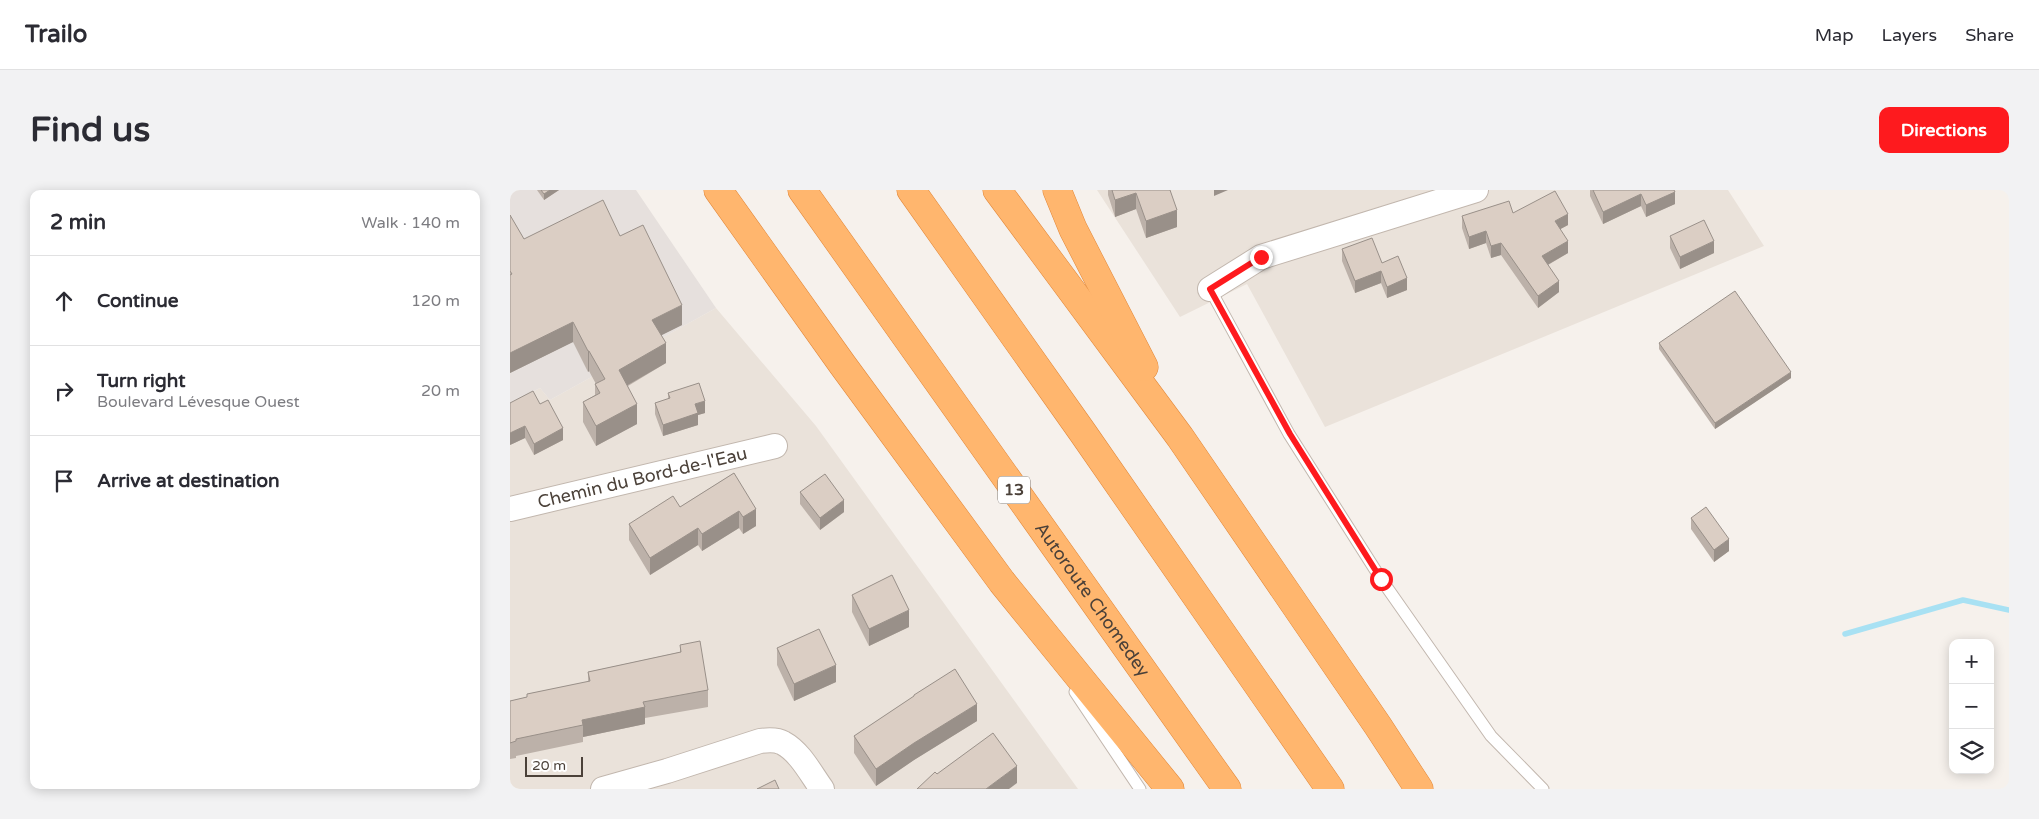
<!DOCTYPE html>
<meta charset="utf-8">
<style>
body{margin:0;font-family:"Varela Round",sans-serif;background:#f2f2f3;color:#2b2b33}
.controls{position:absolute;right:15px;bottom:15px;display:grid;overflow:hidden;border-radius:10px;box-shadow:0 2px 12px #0003}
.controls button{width:45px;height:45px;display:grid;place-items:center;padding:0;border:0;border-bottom:1px solid #e1e1e2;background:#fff;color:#2b2b33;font:25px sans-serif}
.scale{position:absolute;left:15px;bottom:12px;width:58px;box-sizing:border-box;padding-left:5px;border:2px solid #4b4139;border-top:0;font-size:14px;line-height:18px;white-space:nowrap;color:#4b4139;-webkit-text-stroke:4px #fff;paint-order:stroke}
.stop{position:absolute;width:15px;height:15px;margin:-11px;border:4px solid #fe1a1e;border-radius:50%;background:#fff}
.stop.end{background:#fe1a1e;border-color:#fff;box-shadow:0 1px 5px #0008}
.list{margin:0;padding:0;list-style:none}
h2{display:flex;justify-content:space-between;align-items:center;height:65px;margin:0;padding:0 20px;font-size:21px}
h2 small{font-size:16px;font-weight:400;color:#7c7c81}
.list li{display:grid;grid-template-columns:32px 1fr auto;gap:15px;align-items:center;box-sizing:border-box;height:90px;padding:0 20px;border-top:1px solid #e1e1e2}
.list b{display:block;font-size:19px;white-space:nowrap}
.list p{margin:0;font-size:16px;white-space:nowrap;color:#7c7c81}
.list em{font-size:16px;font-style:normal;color:#7c7c81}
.icon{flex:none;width:28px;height:28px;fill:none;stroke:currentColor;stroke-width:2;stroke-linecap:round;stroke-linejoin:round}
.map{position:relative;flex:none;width:1499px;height:599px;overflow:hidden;border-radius:10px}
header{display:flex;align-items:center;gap:30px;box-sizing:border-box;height:70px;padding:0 25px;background:#fff;border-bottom:1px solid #e1e1e2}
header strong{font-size:24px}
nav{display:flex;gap:28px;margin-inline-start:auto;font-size:18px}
.intro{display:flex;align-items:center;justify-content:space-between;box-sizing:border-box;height:120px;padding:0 30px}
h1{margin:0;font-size:35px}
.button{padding:12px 22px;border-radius:10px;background:#fe1a1e;color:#fff;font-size:18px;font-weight:700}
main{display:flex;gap:30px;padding:0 30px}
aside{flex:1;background:#fff;border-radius:10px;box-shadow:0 2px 12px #0003}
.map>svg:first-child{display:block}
.residential{fill:#eae2da}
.industrial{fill:#e6e0dd}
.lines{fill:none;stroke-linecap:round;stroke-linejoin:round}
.stream{stroke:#a8e1f3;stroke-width:5.5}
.lane-casing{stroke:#c2b7ae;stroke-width:13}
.street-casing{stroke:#c2b7ae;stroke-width:26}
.highway-casing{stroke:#e2883a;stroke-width:29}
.lane{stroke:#fff;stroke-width:11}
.street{stroke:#fff;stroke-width:24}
.highway{stroke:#ffb66e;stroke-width:28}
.wall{fill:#bcb1a9}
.shaded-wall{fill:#999089}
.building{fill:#dbcec4;stroke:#999089}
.route{stroke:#fe1a1e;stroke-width:6}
.labels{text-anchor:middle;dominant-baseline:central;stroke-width:4;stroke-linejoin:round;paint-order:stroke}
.shield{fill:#fff;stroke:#817a74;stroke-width:1}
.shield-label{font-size:16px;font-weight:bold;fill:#4b4139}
.street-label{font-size:18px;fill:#4b4139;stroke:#fff}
</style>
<header>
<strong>Trailo</strong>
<nav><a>Map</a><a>Layers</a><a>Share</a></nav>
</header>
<div class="intro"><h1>Find us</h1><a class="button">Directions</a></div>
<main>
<aside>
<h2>2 min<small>Walk · 140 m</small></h2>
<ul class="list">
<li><svg class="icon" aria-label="ahead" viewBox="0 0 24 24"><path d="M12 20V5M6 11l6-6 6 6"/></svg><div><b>Continue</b></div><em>120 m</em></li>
<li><svg class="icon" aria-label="right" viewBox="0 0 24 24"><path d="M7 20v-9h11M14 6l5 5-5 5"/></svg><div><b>Turn right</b><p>Boulevard Lévesque Ouest</p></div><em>20 m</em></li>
<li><svg class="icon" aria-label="arrive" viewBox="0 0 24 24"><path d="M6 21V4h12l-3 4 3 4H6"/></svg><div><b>Arrive at destination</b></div></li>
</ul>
</aside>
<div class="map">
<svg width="1499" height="599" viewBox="0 0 1499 599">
<rect width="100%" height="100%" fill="#f6f1ec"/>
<g class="residential">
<path d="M 587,0 L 1218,0 L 1254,56 L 815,237 L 737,94 L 670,127 Z"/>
<path d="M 206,118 L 306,236 L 568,599 L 0,599 L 0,213 L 30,198 L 40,210 Z"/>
</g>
<path class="industrial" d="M 0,0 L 126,0 L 206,118 L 40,210 L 30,198 L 0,213 Z"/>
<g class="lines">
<path class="stream" d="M 1335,444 L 1453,410 L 1499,420"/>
<defs>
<g id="lane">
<path d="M 700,99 L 779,244 L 871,389 L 981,546 L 1033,599"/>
<path d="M 565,502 L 630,599"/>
</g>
<g id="street">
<path d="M 700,99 L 751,67 L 966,0"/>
<path id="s1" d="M 0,319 L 265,256"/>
<path d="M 93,599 L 157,581 L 250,551 C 257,550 266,549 273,553 C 290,562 301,584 312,599"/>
</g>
<g id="highway">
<path d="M 208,0 L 332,174 L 492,392 L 660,599"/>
<path id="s2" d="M 292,0 L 717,599"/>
<path d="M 401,0 L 573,243 L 820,599"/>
<path d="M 487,0 L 670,247 L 868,536 L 909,599"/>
<path d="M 547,0 L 563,39 L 634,177"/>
</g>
</defs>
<use href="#lane" class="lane-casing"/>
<use href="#street" class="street-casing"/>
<use href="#highway" class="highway-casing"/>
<use href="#lane" class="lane"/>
<use href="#street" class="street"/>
<use href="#highway" class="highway"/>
</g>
<g class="wall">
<path d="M 27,0 L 49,0 L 34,10 Z"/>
<path d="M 598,0 L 660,0 L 667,37 L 636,48 L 626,19 L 605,27 L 598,5 Z"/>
<path d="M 1080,0 L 1164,0 L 1165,14 L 1136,27 L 1131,16 L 1093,34 L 1080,6 Z"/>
<path d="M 1003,23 L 1058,35 L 1050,39 L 1058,63 L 1038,75 L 1049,102 L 1028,118 L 991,65 L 981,68 L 976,53 L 959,59 L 952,38 L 952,26 Z"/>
<path d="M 0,25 L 14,49 L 110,46 L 172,135 L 151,145 L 156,173 L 118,196 L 127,234 L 86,256 L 73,232 L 73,212 L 85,205 L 85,194 L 86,194 L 79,181 L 78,182 L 63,152 L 0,183 Z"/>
<path d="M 1160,46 L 1204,63 L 1170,79 L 1160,58 Z"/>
<path d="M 832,59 L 872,73 L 897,100 L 877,108 L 871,93 L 845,103 L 832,71 Z"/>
<path d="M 1149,153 L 1281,188 L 1205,239 L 1149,159 Z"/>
<path d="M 158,203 L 195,223 L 188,225 L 188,235 L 153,246 L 145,224 L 145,213 L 158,209 Z"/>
<path d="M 30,214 L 53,250 L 24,265 L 15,248 L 0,255 Z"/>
<path d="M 224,283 L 246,336 L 233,344 L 229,338 L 192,361 L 188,355 L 140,385 L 119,350 L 119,334 L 170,317 Z"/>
<path d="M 290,302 L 334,322 L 310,340 L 290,314 Z"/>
<path d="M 1181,328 L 1219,361 L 1204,372 L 1181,339 Z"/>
<path d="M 342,405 L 399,437 L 359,456 L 342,422 Z"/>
<path d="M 170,455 L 198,500 L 198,517 L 135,528 L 135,534 L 73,547 L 73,552 L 6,566 L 6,568 L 0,569 L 0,511 L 17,507 L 17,504 L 78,492 L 78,482 L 170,462 Z"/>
<path d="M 267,458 L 326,492 L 284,511 L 267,475 Z"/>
<path d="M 404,505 L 467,531 L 404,570 L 366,596 L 344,563 L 344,546 L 404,507 Z"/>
</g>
<g class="shaded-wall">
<path d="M 40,0 L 49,0 L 34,10 L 34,4 Z"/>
<path d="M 704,0 L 718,0 L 704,6 Z"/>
<path d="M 1165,2 L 1165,14 L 1136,27 L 1136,15 Z"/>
<path d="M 626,3 L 626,19 L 605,27 L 605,10 Z"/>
<path d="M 1131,4 L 1131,16 L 1093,34 L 1093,22 Z"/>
<path d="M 667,20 L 667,37 L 636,48 L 636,31 Z"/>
<path d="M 1058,24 L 1058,35 L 1045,42 L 1045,31 Z"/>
<path d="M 976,41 L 976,53 L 959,59 L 959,47 Z"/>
<path d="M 1058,51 L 1058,63 L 1032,78 L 1032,66 Z"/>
<path d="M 1204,51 L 1204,63 L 1170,79 L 1170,67 Z"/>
<path d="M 991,53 L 991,65 L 981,68 L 981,56 Z"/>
<path d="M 871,81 L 871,93 L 845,103 L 845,91 Z"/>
<path d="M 897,88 L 897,100 L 877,108 L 877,97 Z"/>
<path d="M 1049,91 L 1049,102 L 1028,118 L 1028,106 Z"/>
<path d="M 172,115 L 172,135 L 142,150 L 142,130 Z"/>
<path d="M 63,132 L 63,152 L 0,183 L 0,163 Z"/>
<path d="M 156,153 L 156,173 L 109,200 L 109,180 Z"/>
<path d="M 78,161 L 79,161 L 79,181 L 78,182 Z"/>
<path d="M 1281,182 L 1281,188 L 1205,239 L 1205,233 Z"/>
<path d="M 195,211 L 195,223 L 188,225 L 188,235 L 153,246 L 153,235 L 185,214 Z"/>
<path d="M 127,214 L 127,234 L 86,256 L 86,236 Z"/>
<path d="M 15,236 L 15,248 L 0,255 L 0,243 Z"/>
<path d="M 53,238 L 53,250 L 24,265 L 24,254 Z"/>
<path d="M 334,310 L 334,322 L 310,340 L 310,328 Z"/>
<path d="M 246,319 L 246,336 L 233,344 L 233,327 Z"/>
<path d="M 229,321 L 229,338 L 192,361 L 192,344 Z"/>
<path d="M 188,338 L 188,355 L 140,385 L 140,368 Z"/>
<path d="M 1219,349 L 1219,361 L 1204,372 L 1204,360 Z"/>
<path d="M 399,420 L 399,437 L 359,456 L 359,439 Z"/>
<path d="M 326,475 L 326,492 L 284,511 L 284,494 Z"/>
<path d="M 467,514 L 467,531 L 404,570 L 366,596 L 366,579 L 404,553 Z"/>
<path d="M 135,517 L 135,534 L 73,547 L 73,535 L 72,530 Z"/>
<path d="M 507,576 L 507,593 L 499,599 L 476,599 Z"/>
</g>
<g class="building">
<path d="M 31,0 L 40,0 L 34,4 Z"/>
<path d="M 602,0 L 660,0 L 667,20 L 636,31 L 626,3 L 605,10 Z"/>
<path d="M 1083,0 L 1164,0 L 1165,2 L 1136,15 L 1131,4 L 1093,22 Z"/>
<path d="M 1045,1 L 1058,24 L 1045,31 L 1058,51 L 1032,66 L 1049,91 L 1028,106 L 991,53 L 981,56 L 976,41 L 959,47 L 952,26 L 999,11 L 1003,23 Z"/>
<path d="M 93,10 L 110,46 L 133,35 L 172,115 L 142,130 L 156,153 L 109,180 L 127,214 L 86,236 L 73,212 L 90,203 L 85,194 L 95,189 L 79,161 L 78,161 L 63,132 L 0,163 L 0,85 L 2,84 L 0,81 L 0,25 L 14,49 Z"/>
<path d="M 1194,30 L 1204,51 L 1170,67 L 1160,46 Z"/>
<path d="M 862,48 L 872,73 L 888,66 L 897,88 L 877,97 L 871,81 L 845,91 L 832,59 Z"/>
<path d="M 1225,101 L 1281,182 L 1205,233 L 1149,153 Z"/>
<path d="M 189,193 L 195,211 L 185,214 L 188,223 L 153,235 L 145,213 L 160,208 L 158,203 Z"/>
<path d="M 23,201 L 30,214 L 38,210 L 53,238 L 24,254 L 15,236 L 0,243 L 0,213 Z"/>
<path d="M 224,283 L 246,319 L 233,327 L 229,321 L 192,344 L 188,338 L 140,368 L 119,334 L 163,306 L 170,317 Z"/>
<path d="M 315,284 L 334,310 L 310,328 L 290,302 Z"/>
<path d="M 1196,317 L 1219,349 L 1204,360 L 1181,328 Z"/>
<path d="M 382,385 L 399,420 L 359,439 L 342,405 Z"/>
<path d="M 309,439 L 326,475 L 284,494 L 267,458 Z"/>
<path d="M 190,451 L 198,500 L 133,512 L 135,517 L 72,530 L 73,535 L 6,549 L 6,551 L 0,553 L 0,511 L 17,507 L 17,504 L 80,491 L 78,482 L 171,462 L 170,455 Z"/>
<path d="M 445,479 L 467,514 L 404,553 L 366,579 L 344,546 L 404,506 L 404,505 Z"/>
<path d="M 483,543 L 507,576 L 476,599 L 407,599 L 425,582 L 427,584 Z"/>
<path d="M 265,590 L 269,599 L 247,599 Z"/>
</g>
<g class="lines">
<path class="route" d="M 751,67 L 700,99 L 780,244 L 871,389"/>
</g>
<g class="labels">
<rect class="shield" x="488" y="286.5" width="32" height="27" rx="4"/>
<g class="shield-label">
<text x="504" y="300">13</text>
</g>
<g class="street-label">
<text stroke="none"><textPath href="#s1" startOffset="136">Chemin du Bord-de-l'Eau</textPath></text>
<text stroke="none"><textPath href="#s2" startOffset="502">Autoroute Chomedey</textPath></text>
</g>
</g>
</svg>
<div class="controls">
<button>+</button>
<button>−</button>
<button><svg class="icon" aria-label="layers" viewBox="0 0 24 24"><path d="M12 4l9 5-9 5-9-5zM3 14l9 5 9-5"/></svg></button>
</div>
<div class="scale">20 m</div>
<div class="stop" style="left:871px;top:389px"></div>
<div class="stop end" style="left:751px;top:67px"></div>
</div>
</main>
